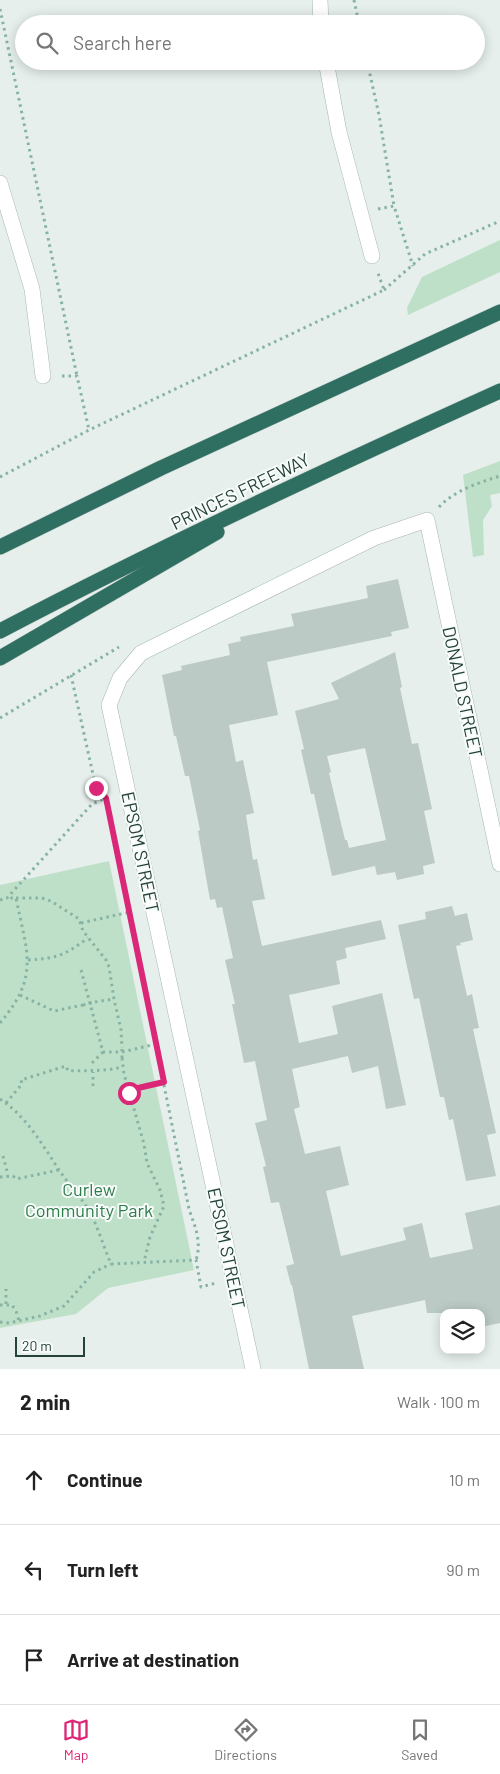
<!DOCTYPE html>
<meta charset="utf-8">
<style>
body{margin:0;font-family:Barlow,sans-serif;background:#f6f6f6;color:#222}
.controls{position:absolute;right:15px;bottom:15px;display:grid;overflow:hidden;border-radius:10px;box-shadow:0 2px 12px #0003}
.controls button{width:45px;height:45px;display:grid;place-items:center;padding:0;border:0;border-bottom:1px solid #e0e0e0;background:#fff;color:#222;font:25px sans-serif}
.scale{position:absolute;left:15px;bottom:12px;width:70px;box-sizing:border-box;padding-left:5px;border:2px solid #24423a;border-top:0;font-size:14px;line-height:18px;white-space:nowrap;color:#24423a;-webkit-text-stroke:4px #f7fbf9;paint-order:stroke}
.stop{position:absolute;width:15px;height:15px;margin:-11px;border:4px solid #db2777;border-radius:50%;background:#fff}
.stop.end{background:#db2777;border-color:#fff;box-shadow:0 1px 5px #0008}
.list{margin:0;padding:0;list-style:none}
h2{display:flex;justify-content:space-between;align-items:center;height:65px;margin:0;padding:0 20px;font-size:21px}
h2 small{font-size:16px;font-weight:400;color:#767676}
.list li{display:grid;grid-template-columns:32px 1fr auto;gap:15px;align-items:center;box-sizing:border-box;height:90px;padding:0 20px;border-top:1px solid #e0e0e0}
.list b{display:block;font-size:19px;white-space:nowrap}
.list em{font-size:16px;font-style:normal;color:#767676}
.icon{flex:none;width:28px;height:28px;fill:none;stroke:currentColor;stroke-width:2;stroke-linecap:round;stroke-linejoin:round}
.map{position:relative;flex:none;width:500px;height:1369px;overflow:hidden}
.search{position:absolute;background:#fff;box-shadow:0 2px 12px #0003;left:15px;right:15px;top:15px;height:55px;display:flex;align-items:center;gap:12px;box-sizing:border-box;padding:0 18px;border-radius:28px;color:#767676;font-size:19px}
.sheet{height:335px;background:#fff}
nav{display:flex;justify-content:space-around;align-items:center;box-sizing:border-box;height:70px;border-top:1px solid #e0e0e0;background:#fff;font-size:14px;color:#767676}
nav a{display:grid;justify-items:center;gap:2px}
nav .on{color:#db2777}
.map>svg:first-child{display:block}
.green{fill:#bfe0c8}
.building{fill:#bbcac4;fill-rule:evenodd}
.lines{fill:none;stroke-linecap:round;stroke-linejoin:round}
.minor-casing{stroke:#a8b8b2;stroke-width:16}
.motorway-casing{stroke:#c2cac8;stroke-width:16}
.path{stroke:#86b3a5;stroke-width:3;stroke-dasharray:2.5 4;stroke-linecap:butt}
.minor{stroke:#fff;stroke-width:15}
.motorway{stroke:#2f6f62;stroke-width:15}
.path-bridge{stroke:#86b3a5;stroke-width:3;stroke-dasharray:2.5 4;stroke-linecap:butt}
.route{stroke:#db2777;stroke-width:6}
.labels{text-anchor:middle;dominant-baseline:central;stroke-width:4;stroke-linejoin:round;paint-order:stroke}
.street-label{font-size:18px;fill:#24423a;stroke:#f7fbf9}
.park-label{font-size:18px;fill:#2d7a4b;stroke:#f7fbf9}
</style>
<div class="map">
<svg width="500" height="1369" viewBox="0 0 500 1369">
<rect width="100%" height="100%" fill="#e6efeb"/>
<g class="green">
<path d="M 500,240 L 500,272 L 408,315 L 407,308 L 422,277 Z"/>
<path d="M 500,461 L 500,493 L 490,495 L 492,506 L 483,520 L 484,555 L 473,557 L 463,475 Z"/>
<path d="M 109,861 L 194,1270 L 108,1288 L 76,1314 L 0,1328 L 0,885 Z"/>
</g>
<g class="building">
<path d="M 398,579 L 409,628 L 391,632 L 392,636 L 267,662 L 278,715 L 229,725 L 236,762 L 243,760 L 254,813 L 246,815 L 253,860 L 257,859 L 265,899 L 252,901 L 262,946 L 381,920 L 386,939 L 345,948 L 347,958 L 336,961 L 340,984 L 289,995 L 299,1043 L 338,1034 L 332,1006 L 382,993 L 406,1105 L 386,1109 L 378,1066 L 352,1073 L 348,1056 L 292,1069 L 300,1107 L 294,1109 L 305,1154 L 340,1146 L 349,1185 L 326,1191 L 341,1256 L 406,1240 L 403,1228 L 422,1223 L 430,1258 L 473,1249 L 465,1213 L 500,1205 L 500,1323 L 481,1327 L 481,1313 L 427,1313 L 425,1300 L 352,1316 L 364,1369 L 309,1369 L 292,1285 L 291,1285 L 286,1266 L 294,1264 L 279,1202 L 271,1203 L 263,1167 L 266,1166 L 255,1123 L 267,1120 L 255,1061 L 244,1063 L 232,1004 L 235,1004 L 225,960 L 233,958 L 222,907 L 217,908 L 215,899 L 210,900 L 198,831 L 200,830 L 189,776 L 185,776 L 176,736 L 174,736 L 162,675 L 182,670 L 181,666 L 230,655 L 228,644 L 241,641 L 240,637 L 294,626 L 291,614 L 368,598 L 366,586 Z"/>
<path d="M 395,652 L 402,687 L 400,688 L 412,744 L 418,743 L 432,809 L 424,811 L 435,863 L 423,866 L 424,874 L 397,880 L 395,872 L 377,875 L 375,866 L 332,876 L 314,794 L 311,794 L 301,750 L 304,749 L 295,711 L 339,699 L 331,683 ZM 365,748 L 386,840 L 349,848 L 347,840 L 345,840 L 329,773 L 331,772 L 327,756 Z"/>
<path d="M 452,906 L 455,916 L 467,913 L 473,940 L 460,943 L 461,945 L 456,946 L 467,996 L 472,994 L 479,1028 L 473,1029 L 496,1133 L 487,1135 L 496,1176 L 466,1181 L 453,1119 L 449,1120 L 444,1097 L 440,1097 L 419,998 L 414,999 L 398,925 L 426,919 L 425,912 Z"/>
</g>
<g class="lines">
<defs>
<g id="minor">
<path d="M 320,0 L 321,24"/>
<path d="M 326,61 L 339,132 L 372,256"/>
<path d="M 0,183 L 32,289 L 43,376"/>
<path d="M 253,1369 L 109,705 L 120,678 L 141,653 L 374,538 L 427,520 L 500,864"/>
</g>
<g id="motorway">
<path d="M 0,547 L 161,468 L 500,312"/>
<path d="M 0,631 C 164,545 332,467 500,391"/>
<path d="M 0,658 L 217,532"/>
</g>
</defs>
<use href="#minor" class="minor-casing"/>
<use href="#motorway" class="motorway-casing"/>
<g class="path">
<path d="M 354,0 L 359,24"/>
<path d="M 0,9 L 77,376"/>
<path d="M 367,61 L 379,115 L 394,206"/>
<path d="M 378,209 L 394,206 L 413,266"/>
<path d="M 384,290 L 425,254 L 500,221"/>
<path d="M 62,376 L 77,376 L 89,430"/>
<path d="M 0,477 L 89,430 L 384,290 L 378,273"/>
<path d="M 439,507 C 455,490 478,483 500,476"/>
<path d="M 71,675 L 96,788 L 106,798 L 189,1209 C 195,1227 202,1241 196,1260"/>
<path d="M 0,718 L 119,647"/>
<path d="M 16,898 L 42,898 L 51,901 L 79,919 L 83,931 L 106,960 L 109,967 L 114,999 L 121,1030 L 122,1048"/>
<path d="M 0,900 L 7,898 L 92,804 L 106,798"/>
<path d="M 81,923 L 130,912"/>
<path d="M 28,960 C 58,958 63,956 88,938"/>
<path d="M 81,970 L 103,1052 L 122,1052 L 156,1044"/>
<path d="M 20,995 L 54,1011 L 83,1005"/>
<path d="M 95,1002 L 114,999"/>
<path d="M 0,1023 C 40,976 27,953 16,898 L 8,898"/>
<path d="M 122,1058 L 124,1074 L 144,1144 L 147,1163 L 160,1190 L 164,1206 L 150,1237 L 144,1262"/>
<path d="M 92,1063 L 103,1052"/>
<path d="M 93,1086 L 93,1072"/>
<path d="M 129,1093 L 138,1088 L 164,1082"/>
<path d="M 0,1099 C 27,1117 42,1144 59,1170 C 69,1185 82,1198 91,1214 C 99,1230 104,1248 111,1264 L 196,1260 L 201,1287 L 216,1283"/>
<path d="M 6,1103 L 22,1084 L 21,1080 L 66,1066 L 68,1071 C 87,1070 104,1072 122,1067"/>
<path d="M 3,1156 L 8,1175"/>
<path d="M 0,1177 L 13,1176 L 16,1179 L 59,1170"/>
<path d="M 6,1304 L 6,1289"/>
<path d="M 0,1305 L 12,1305 L 16,1311 L 19,1321"/>
<path d="M 0,1322 L 9,1323 L 40,1316 L 64,1306 L 94,1272 L 111,1264"/>
</g>
<use href="#minor" class="minor"/>
<use href="#motorway" class="motorway"/>
<g class="path-bridge">
<path d="M 83,1005 L 95,1002"/>
<path d="M 122,1058 L 122,1048"/>
</g>
</g>
<g class="lines">
<path class="route" d="M 96,788 L 106,798 L 164,1082 L 138,1088 L 129,1093"/>
</g>
<g class="labels">
<g class="street-label">
<text transform="translate(240 491) rotate(-26)">PRINCES FREEWAY</text>
<text transform="translate(463 692) rotate(78)">DONALD STREET</text>
<text transform="translate(141 852) rotate(78)">EPSOM STREET</text>
<text transform="translate(227 1248) rotate(78)">EPSOM STREET</text>
</g>
<g class="park-label">
<text x="89" y="1189">Curlew<tspan x="89" dy="21">Community Park</tspan></text>
</g>
</g>
</svg>
<div class="controls">
<button><svg class="icon" aria-label="layers" viewBox="0 0 24 24"><path d="M12 4l9 5-9 5-9-5zM3 14l9 5 9-5"/></svg></button>
</div>
<div class="scale">20 m</div>
<div class="stop" style="left:129px;top:1093px"></div>
<div class="stop end" style="left:96px;top:788px"></div>
<div class="search"><svg class="icon" aria-label="search" viewBox="0 0 24 24"><circle cx="10" cy="10" r="6"/><path d="M15 15l6 6"/></svg>Search here</div>
</div>
<section class="sheet">
<h2>2 min<small>Walk · 100 m</small></h2>
<ul class="list">
<li><svg class="icon" aria-label="ahead" viewBox="0 0 24 24"><path d="M12 20V5M6 11l6-6 6 6"/></svg><div><b>Continue</b></div><em>10 m</em></li>
<li><svg class="icon" aria-label="left" viewBox="0 0 24 24"><path d="M17 20v-9H6M10 6l-5 5 5 5"/></svg><div><b>Turn left</b></div><em>90 m</em></li>
<li><svg class="icon" aria-label="arrive" viewBox="0 0 24 24"><path d="M6 21V4h12l-3 4 3 4H6"/></svg><div><b>Arrive at destination</b></div></li>
</ul>
</section>
<nav>
<a class="on"><svg class="icon" aria-label="map" viewBox="0 0 24 24"><path d="M3 6l6-2 6 2 6-2v14l-6 2-6-2-6 2zM9 4v14M15 6v14"/></svg>Map</a>
<a><svg class="icon" aria-label="directions" viewBox="0 0 24 24"><path d="M12 3l9 9-9 9-9-9zM9 14v-3h6M13 9l2 2-2 2"/></svg>Directions</a>
<a><svg class="icon" aria-label="saved" viewBox="0 0 24 24"><path d="M7 4h10v16l-5-4-5 4z"/></svg>Saved</a>
</nav>
